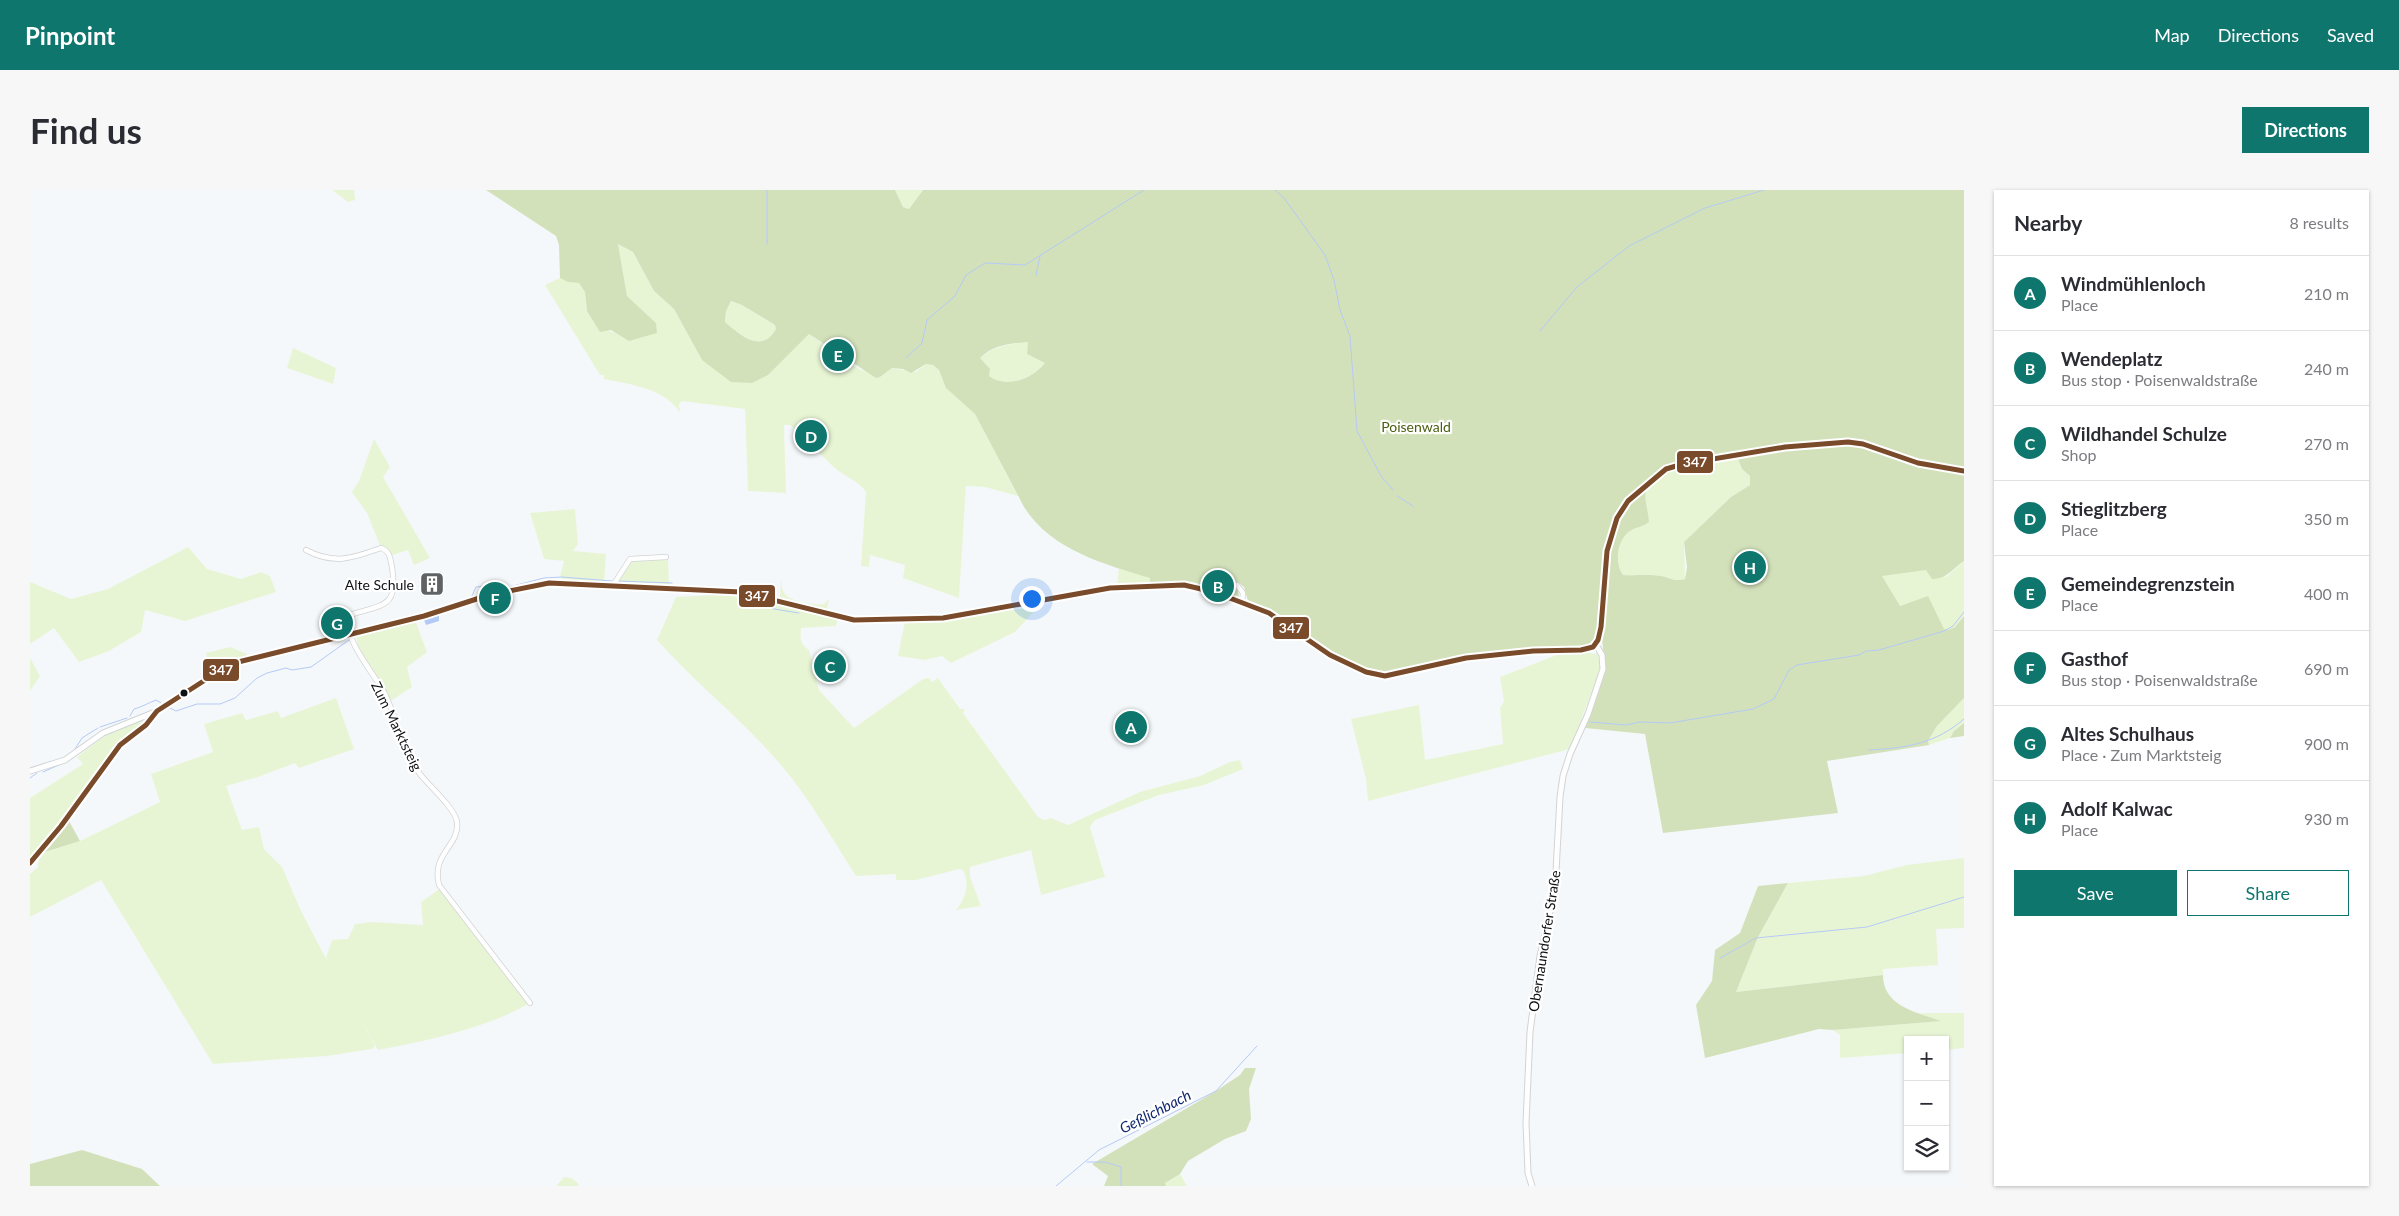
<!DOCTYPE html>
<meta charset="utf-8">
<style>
body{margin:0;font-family:Lato,sans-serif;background:#f7f7f7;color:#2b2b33}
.controls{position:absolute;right:15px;bottom:15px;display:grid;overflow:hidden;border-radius:0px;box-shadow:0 1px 4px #0004}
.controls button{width:45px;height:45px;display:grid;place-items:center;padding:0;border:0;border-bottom:1px solid #e1e1e2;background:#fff;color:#2b2b33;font:25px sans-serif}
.you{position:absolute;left:1001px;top:408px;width:18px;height:18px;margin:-12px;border:4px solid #fff;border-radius:50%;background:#1a73e8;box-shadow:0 0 0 8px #1a73e833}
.badge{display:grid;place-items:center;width:32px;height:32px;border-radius:50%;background:#0f766e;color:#fff;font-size:16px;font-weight:700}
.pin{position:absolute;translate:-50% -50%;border:2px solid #fff;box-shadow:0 1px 5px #0006}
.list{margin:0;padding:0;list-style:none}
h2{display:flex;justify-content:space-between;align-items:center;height:65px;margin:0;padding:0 20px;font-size:21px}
h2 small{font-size:16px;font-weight:400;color:#7c7c81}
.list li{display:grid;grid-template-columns:32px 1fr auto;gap:15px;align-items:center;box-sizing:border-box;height:75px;padding:0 20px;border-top:1px solid #e1e1e2}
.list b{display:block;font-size:19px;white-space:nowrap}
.list p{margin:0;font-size:16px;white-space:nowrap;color:#7c7c81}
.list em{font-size:16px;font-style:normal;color:#7c7c81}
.actions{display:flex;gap:10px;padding:15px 20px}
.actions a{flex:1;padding:11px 0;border:1px solid #0f766e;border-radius:0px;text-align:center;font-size:18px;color:#0f766e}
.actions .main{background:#0f766e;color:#fff}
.icon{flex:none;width:28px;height:28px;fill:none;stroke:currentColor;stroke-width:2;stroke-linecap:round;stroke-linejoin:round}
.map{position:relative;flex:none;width:1934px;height:996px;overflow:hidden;border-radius:0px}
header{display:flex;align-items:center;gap:30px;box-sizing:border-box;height:70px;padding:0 25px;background:#0f766e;color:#fff}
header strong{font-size:24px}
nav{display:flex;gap:28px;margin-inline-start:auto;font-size:18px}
.intro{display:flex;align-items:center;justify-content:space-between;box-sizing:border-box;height:120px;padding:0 30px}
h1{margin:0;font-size:35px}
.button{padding:12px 22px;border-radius:0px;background:#0f766e;color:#fff;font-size:18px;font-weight:700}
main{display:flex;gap:30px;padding:0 30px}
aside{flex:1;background:#fff;border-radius:0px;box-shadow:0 1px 4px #0004}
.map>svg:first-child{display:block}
.green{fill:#e8f5d5}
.forest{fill:#d3e1bb;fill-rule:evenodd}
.water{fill:#b4caf6}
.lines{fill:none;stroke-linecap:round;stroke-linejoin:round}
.stream{stroke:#b4caf6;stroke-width:1}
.minor-casing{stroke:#d1d4d6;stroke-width:6}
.tertiary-casing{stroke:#d1d4d6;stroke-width:7}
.minor{stroke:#fefefe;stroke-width:4.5}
.tertiary{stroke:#fefefe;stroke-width:5}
.bus-1-casing{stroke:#fff;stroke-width:9}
.bus-1{stroke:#7a4b2a;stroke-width:5}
.bus-dot{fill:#0e1113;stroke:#fff;stroke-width:2}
.labels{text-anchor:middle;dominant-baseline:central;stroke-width:4.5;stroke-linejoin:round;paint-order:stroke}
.park-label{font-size:14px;fill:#4b5e12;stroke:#fff}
.poi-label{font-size:14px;fill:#0e1113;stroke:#fff;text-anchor:end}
.street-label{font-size:14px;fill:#0e1113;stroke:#fff}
.water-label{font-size:15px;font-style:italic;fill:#0f286e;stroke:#fff}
.line-badge{stroke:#fff;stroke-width:2}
.badge-label{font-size:14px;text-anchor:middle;font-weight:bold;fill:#fff}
</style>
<header>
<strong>Pinpoint</strong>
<nav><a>Map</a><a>Directions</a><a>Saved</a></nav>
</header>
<div class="intro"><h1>Find us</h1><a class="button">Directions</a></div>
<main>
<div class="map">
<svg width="1934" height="996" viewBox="0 0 1934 996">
<rect width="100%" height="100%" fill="#f5f8fa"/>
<g class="green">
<path d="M 302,0 L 324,0 L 325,10 L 318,12 Z"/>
<path d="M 865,0 L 893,0 L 879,19 L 873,17 Z"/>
<path d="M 588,54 L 603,62 L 624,101 L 644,119 L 672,170 L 779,144 L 829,179 L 850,187 L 862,178 L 886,182 L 896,174 L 903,175 L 909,180 L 917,198 L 945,224 L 988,306 L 955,297 L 936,296 L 929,408 L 873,388 L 875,375 L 840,365 L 839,377 L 831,376 L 836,302 C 829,291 815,287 805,278 C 789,264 777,247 760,235 L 754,235 L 756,303 L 718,301 L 715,219 L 652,211 L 649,214 L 650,223 C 636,199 600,194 574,189 L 574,185 L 570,185 L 515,95 L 530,88 L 538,92 L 549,93 L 555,102 L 557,121 L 576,140 L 590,144 L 626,133 L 597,106 Z"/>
<path d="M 701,111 L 712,115 L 745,135 L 746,139 C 732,164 711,146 695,132 L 696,121 Z"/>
<path d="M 999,152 L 997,164 L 1016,173 C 1002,189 977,199 959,186 L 959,179 L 950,168 C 965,155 980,154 999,152 Z"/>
<path d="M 263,158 L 306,178 L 303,194 L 257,178 Z"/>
<path d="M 344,249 L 360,277 L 353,287 L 400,368 L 384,375 L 378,360 L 360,366 L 351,358 L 337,323 L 322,302 L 329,291 Z"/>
<path d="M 1708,269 L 1712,279 L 1720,286 L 1720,295 L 1701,307 L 1654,352 L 1655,389 C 1645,392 1641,388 1631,386 C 1618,384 1606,386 1593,385 C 1584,373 1587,350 1600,341 C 1606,337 1613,337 1619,332 C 1619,324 1614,309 1616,302 C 1624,277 1686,272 1708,269 Z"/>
<path d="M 545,319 L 548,354 L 543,361 L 576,364 L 574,394 L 533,391 L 530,386 L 534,371 L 514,369 L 500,323 Z"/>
<path d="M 158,357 L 177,379 L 211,389 L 231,382 L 240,386 L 246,402 L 155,431 L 115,420 L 111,442 L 79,461 L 49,472 L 24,438 L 0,454 L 0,392 L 41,409 L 78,399 Z"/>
<path d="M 638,369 L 639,394 L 587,392 L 603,370 Z"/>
<path d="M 1934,371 L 1934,426 L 1925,437 L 1918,440 L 1913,439 L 1898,407 L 1869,416 L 1851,385 L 1896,380 L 1916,387 Z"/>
<path d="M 1089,378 L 1120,388 L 1120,393 L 1087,395 Z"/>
<path d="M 751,388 C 752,393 751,399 755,404 C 761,412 784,415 794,414 L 799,409 L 797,420 L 750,409 Z"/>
<path d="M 685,405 L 718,407 L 808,428 L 806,436 L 771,438 C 770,449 770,454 779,460 L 789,500 L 824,538 L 893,489 L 899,488 L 902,492 L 908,488 L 930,519 L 935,519 L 933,523 L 1008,627 L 1014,630 L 1021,628 L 1038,635 L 1110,602 L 1170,586 L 1200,572 L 1210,570 L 1213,579 L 1174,595 L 1129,605 L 1065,630 L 1060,637 L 1075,687 L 1011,705 L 1001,660 L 940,677 L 940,687 L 951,716 L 926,720 C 936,708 940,693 933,680 L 929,679 L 886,690 L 866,690 L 866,684 L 826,686 C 802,649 780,609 751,575 C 713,530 666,494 627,450 L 646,407 Z"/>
<path d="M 1016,413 L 1009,416 L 985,442 L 921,473 L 912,466 L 895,470 L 868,466 L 875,431 L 924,429 Z"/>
<path d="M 385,430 L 397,462 L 377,477 L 382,497 L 362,510 L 359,510 L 351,491 L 330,462 L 326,447 Z"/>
<path d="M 200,457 L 217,464 L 216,466 L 199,471 L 182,482 L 176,463 Z"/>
<path d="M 1545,461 L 1568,464 L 1572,475 L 1540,559 L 1338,611 L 1336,589 L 1321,529 L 1389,515 L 1395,570 L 1473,554 L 1470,518 L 1474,511 L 1470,487 L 1524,466 Z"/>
<path d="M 0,468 L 10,486 L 0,501 Z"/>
<path d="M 306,508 L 324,559 L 269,578 L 265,573 L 228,587 L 196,596 L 212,640 L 229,637 L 234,659 L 252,677 L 270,719 L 303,782 L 296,768 L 302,750 L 318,749 L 325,734 L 342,732 L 393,735 L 391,712 L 411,698 L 500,813 C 455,839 399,850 348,860 L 333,833 L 345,856 L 342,859 L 297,866 L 183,874 L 71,690 L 0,727 L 0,684 L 8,677 L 9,668 L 0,676 L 0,608 L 53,574 L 47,567 L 77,544 L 112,530 L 114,533 L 83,559 L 30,635 L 33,637 L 13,663 L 50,651 L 130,612 L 121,584 L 183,562 L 174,534 L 212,523 L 216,530 L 248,521 L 251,528 Z"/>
<path d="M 1934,508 L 1934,533 L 1924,541 L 1920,548 L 1899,555 L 1898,551 L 1907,536 Z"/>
<path d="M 1934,668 L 1934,738 L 1906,739 L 1908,775 L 1853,779 L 1853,785 L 1706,802 L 1728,747 L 1758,693 L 1834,686 L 1877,675 Z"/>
<path d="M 1889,823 L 1934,823 L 1934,858 L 1915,860 L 1915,850 L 1878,850 L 1878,863 L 1810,868 L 1810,845 L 1803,840 L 1909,831 Z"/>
<path d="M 1150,984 L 1157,996 L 1136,996 L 1134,994 Z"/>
<path d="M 534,987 L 541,988 L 548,993 L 548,996 L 526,996 Z"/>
</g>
<g class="forest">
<path d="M 456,0 L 865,0 L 873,17 L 879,19 L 893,0 L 1934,0 L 1934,371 C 1922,379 1917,389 1902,389 L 1896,380 L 1852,386 L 1870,416 L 1898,406 L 1914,439 L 1918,440 L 1925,437 L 1934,426 L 1934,508 L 1907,536 L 1898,551 L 1899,555 L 1797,571 L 1808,623 L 1633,643 L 1615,544 L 1555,538 L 1575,479 L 1572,449 L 1563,451 L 1555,456 L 1538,459 L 1494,460 L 1357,484 C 1302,477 1267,431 1218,411 L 1214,397 L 1209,393 L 1198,392 L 1182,399 L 1152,392 L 1120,393 L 1120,388 C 1074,374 1021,360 994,317 L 945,224 L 916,198 L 909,180 L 903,175 L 896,174 L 881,183 L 873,179 L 862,178 L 850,187 L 846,188 L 779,144 L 738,185 L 722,193 L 701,192 L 672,170 L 644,119 L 624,101 L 603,62 L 588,54 L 597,106 L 626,133 L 627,143 L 599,151 L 581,140 L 570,142 L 557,121 L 555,102 L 549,93 L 538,92 L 530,88 L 529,55 L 526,46 ZM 701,111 L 712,115 L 745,135 L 746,139 C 732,164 711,146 695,132 L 696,121 ZM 998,152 L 997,164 L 1015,173 C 1002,189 977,199 959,186 L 960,179 L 950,168 C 964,154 980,154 998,152 ZM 1708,269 L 1712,279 L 1720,286 L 1720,295 L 1701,307 L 1654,352 L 1657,377 L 1655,389 C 1645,392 1641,388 1631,386 C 1618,384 1606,386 1593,385 C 1584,373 1587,350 1600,341 C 1606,337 1613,337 1619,332 C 1619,324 1614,310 1616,302 C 1624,277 1686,272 1708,269 Z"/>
<path d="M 1202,396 L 1208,399 L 1209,407 L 1192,403 L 1194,399 Z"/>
<path d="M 1934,533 L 1934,546 L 1920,548 L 1924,541 Z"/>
<path d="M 39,631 L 50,651 L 12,663 Z"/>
<path d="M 1758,693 L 1728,747 L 1706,802 L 1853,785 C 1853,816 1886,822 1911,831 L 1803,840 L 1789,839 L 1675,868 L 1666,815 L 1682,791 L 1685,760 L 1710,743 L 1728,696 Z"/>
<path d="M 1215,878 L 1226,878 L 1219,899 L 1221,929 L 1216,941 L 1195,949 L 1158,971 L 1150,984 L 1135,993 L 1136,996 L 1074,996 L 1078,986 L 1062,974 L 1186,901 L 1210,885 Z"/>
<path d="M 52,960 L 112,979 L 130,996 L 0,996 L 0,974 Z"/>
</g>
<path class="water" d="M 409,424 L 409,431 L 396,435 L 394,430 Z"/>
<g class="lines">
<g class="stream">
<path d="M 737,0 L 737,54"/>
<path d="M 1245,0 L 1254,8 L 1295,65 L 1304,90 L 1310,120 L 1320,146 L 1327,241 L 1351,286 L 1363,300"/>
<path d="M 1006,85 L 1010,66"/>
<path d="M 1510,141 L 1547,97 L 1599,56 L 1675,18 L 1734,0"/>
<path d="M 876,168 L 892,153 L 897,130 L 925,106 L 936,85 L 955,73 L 995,75 L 1114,0"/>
<path d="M 1367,306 L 1383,316"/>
<path d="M 588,391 L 642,393"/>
<path d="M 663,402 L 720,406 L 732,417 L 769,423"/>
<path d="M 441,408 L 446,397 L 464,395 L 479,397 L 514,388 L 532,387 L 582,391"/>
<path d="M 138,517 L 146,521 L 167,514 L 190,514 L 205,508 L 227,488 L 237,483 L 256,478 L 262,480 L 281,477 L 319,450"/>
<path d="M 100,526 L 104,519 C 112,517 118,513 126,510 L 131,513"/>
<path d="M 1560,532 L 1596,535 L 1610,532 L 1640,533 L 1723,519 L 1744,509 L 1759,480 L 1767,475 L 1829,465 L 1836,461 L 1849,460 L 1914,441 L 1923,436 L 1934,422"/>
<path d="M 70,537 L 97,528"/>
<path d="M 45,559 L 52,548 L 68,538"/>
<path d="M 1839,560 C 1876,558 1905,554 1934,529"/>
<path d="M 13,582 L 38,571"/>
<path d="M 0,588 L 7,583"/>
<path d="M 1690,768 L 1726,748 L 1837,737 L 1934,707"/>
<path d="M 1057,972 L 1075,972 L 1091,977 L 1091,996"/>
<path d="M 1026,996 L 1069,960 L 1186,901 L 1227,856"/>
</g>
<defs>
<g id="minor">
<path d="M 276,360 C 304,375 323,368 351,358 C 360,361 360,368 362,377 C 368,416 356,414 323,424 C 305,441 348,488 355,504 C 367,530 373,560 390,584 C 399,596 425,618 427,632 C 430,656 401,663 409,695 L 500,813"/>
<path d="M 582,397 L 600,369 L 636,367"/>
<path d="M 1184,402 L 1195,396 L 1207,395 L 1213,403 L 1212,412"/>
</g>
<g id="tertiary">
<path d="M 0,581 L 35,570 L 73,543 L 125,522"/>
<path d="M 0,673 L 31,636 L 90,555 L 116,535 L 127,521 L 200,474 L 394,426 L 459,405 L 519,393 L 711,402 L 824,430 L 913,428 L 1080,398 L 1154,395 L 1184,402 L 1239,423 L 1300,465 L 1319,475 L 1336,482 L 1355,486 L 1436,468 L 1503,461 L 1551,460 L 1563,457 L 1568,450 L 1571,437 L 1577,361 L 1587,328 L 1598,311 L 1636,279 L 1653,274 L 1755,257 L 1818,252 L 1833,254 L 1888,273 L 1934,281"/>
<path d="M 1502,996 L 1498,983 L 1496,933 L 1500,842 L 1510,766 L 1525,700 L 1530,607 L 1533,586 L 1540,564 L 1558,524 L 1573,479 L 1572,465 L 1566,455"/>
</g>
</defs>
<use href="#minor" class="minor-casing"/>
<use href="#tertiary" class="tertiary-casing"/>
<use href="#minor" class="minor"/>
<use href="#tertiary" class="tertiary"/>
<defs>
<path id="bus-1" d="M 0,673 L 31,636 L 90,555 L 116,535 L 127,521 L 200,474 L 394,426 L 459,405 L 519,393 L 711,402 L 824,430 L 913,428 L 1080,398 L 1154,395 L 1184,402 L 1239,423 L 1300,465 L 1336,482 L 1355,486 L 1436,468 L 1503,461 L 1551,460 L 1563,457 L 1568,450 L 1571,437 L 1577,361 L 1587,328 L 1598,311 L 1636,279 L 1653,274 L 1755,257 L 1818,252 L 1833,254 L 1888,273 L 1934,281"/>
</defs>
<use href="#bus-1" class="bus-1-casing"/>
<use href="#bus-1" class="bus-1"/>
</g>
<defs>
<symbol id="building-square" viewBox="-11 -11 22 22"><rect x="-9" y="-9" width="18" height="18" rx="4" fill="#5f6264" stroke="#fff"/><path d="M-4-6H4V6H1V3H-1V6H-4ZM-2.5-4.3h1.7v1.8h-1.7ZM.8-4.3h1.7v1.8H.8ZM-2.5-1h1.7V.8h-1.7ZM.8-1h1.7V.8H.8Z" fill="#fff"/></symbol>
</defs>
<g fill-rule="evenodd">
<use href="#building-square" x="388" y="380" width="28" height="28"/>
</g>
<circle class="bus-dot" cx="154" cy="503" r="4.5"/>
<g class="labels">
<g class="park-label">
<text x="1386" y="236">Poisenwald</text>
</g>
<g class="poi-label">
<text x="384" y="394">Alte Schule</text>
</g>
<g class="street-label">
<text transform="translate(367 536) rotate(64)">Zum Marktsteig</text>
<text transform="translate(1514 751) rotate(-81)">Obernaundorfer Straße</text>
</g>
<g class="water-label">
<text transform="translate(1125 921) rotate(-27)">Geßlichbach</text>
</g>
</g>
<g class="line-badge">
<rect x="1646" y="260" width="38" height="24" rx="5" fill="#7a4b2a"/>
<rect x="708" y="394" width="38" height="24" rx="5" fill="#7a4b2a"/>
<rect x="1242" y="426" width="38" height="24" rx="5" fill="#7a4b2a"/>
<rect x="172" y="468" width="38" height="24" rx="5" fill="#7a4b2a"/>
</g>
<g class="badge-label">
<text x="1665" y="277">347</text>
<text x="727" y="411">347</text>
<text x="1261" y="443">347</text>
<text x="191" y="485">347</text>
</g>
</svg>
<div class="controls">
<button>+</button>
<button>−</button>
<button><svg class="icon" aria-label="layers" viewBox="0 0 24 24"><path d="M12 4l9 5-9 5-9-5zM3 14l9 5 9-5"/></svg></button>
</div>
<div class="you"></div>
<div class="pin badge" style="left:1101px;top:537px">A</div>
<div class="pin badge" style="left:1188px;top:396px">B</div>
<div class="pin badge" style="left:800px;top:476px">C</div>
<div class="pin badge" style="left:781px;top:246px">D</div>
<div class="pin badge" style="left:808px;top:165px">E</div>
<div class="pin badge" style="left:465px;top:408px">F</div>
<div class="pin badge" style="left:307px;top:433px">G</div>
<div class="pin badge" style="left:1720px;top:377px">H</div>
</div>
<aside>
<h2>Nearby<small>8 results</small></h2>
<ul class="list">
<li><span class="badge">A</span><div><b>Windmühlenloch</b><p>Place</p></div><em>210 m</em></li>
<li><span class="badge">B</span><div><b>Wendeplatz</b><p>Bus stop · Poisenwaldstraße</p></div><em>240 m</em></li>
<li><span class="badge">C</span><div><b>Wildhandel Schulze</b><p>Shop</p></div><em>270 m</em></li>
<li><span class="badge">D</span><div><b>Stieglitzberg</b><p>Place</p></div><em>350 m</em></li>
<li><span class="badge">E</span><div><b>Gemeindegrenzstein</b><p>Place</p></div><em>400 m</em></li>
<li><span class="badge">F</span><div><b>Gasthof</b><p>Bus stop · Poisenwaldstraße</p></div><em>690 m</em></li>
<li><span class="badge">G</span><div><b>Altes Schulhaus</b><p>Place · Zum Marktsteig</p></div><em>900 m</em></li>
<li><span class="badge">H</span><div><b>Adolf Kalwac</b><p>Place</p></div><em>930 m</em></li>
</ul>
<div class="actions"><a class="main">Save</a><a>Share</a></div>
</aside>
</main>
